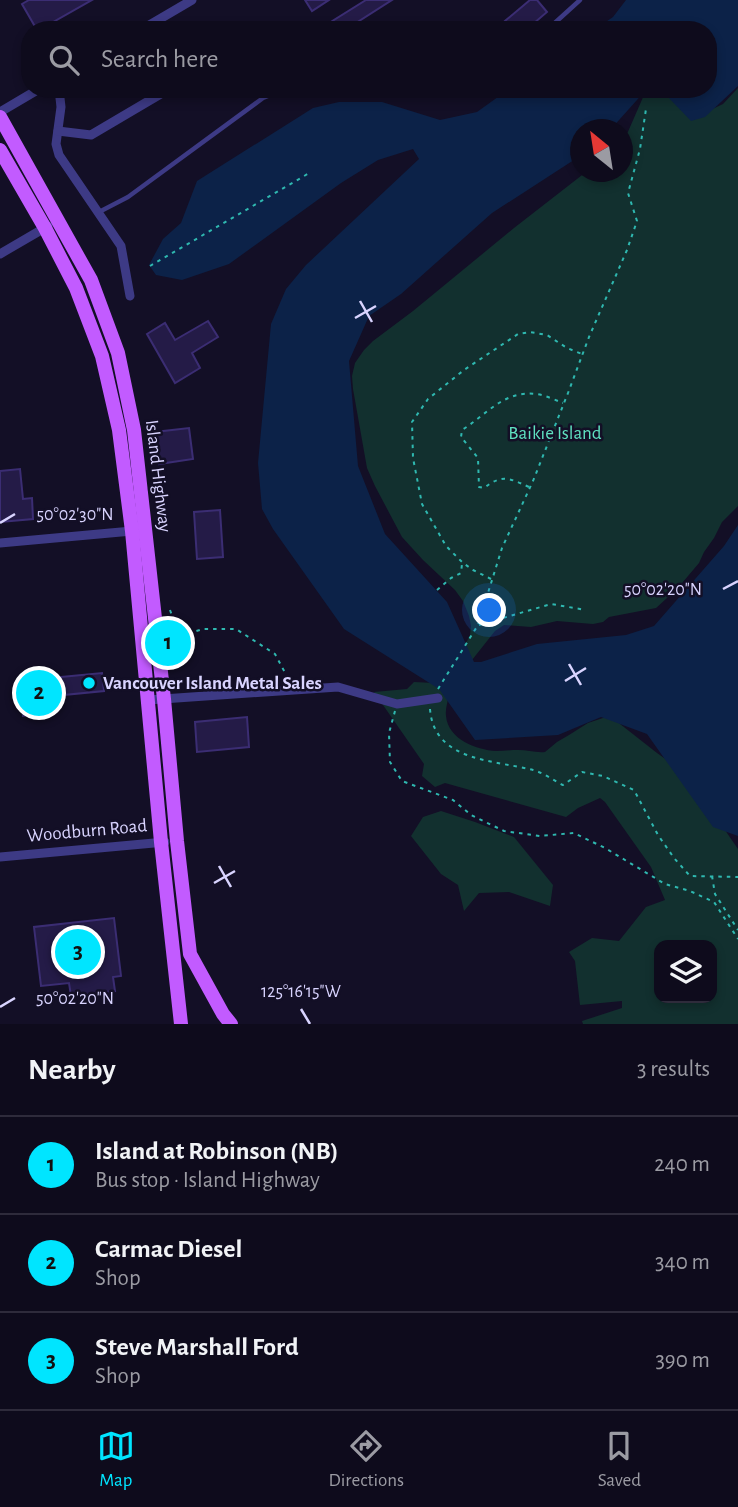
<!DOCTYPE html>
<meta charset="utf-8">
<style>
body{margin:0;font-family:"Alegreya Sans",sans-serif;background:#1c1929;color:#f1f3f6}
.controls{position:absolute;right:21px;bottom:21px;display:grid;overflow:hidden;border-radius:14px;box-shadow:0 4px 10px #0003}
.controls button{width:63px;height:63px;display:grid;place-items:center;padding:0;border:0;border-bottom:2px solid #2e2b3b;background:#0e0b1c;color:#f1f3f6;font:35px sans-serif}
.compass{position:absolute;left:570px;top:119px;width:63px;height:63px;border-radius:50%;background:#0e0b1c;box-shadow:0 4px 10px #0003;rotate:330deg}
.you{position:absolute;left:490px;top:611px;width:24px;height:24px;margin:-18px;border:5px solid #fff;border-radius:50%;background:#1a73e8;box-shadow:0 0 0 10px #1a73e833}
.badge{display:grid;place-items:center;width:46px;height:46px;border-radius:50%;background:#00e5ff;color:#111;font-size:23px;font-weight:700}
.pin{position:absolute;translate:-50% -50%;border:4px solid #fff;box-shadow:0 2px 7px #0006}
.list{margin:0;padding:0;list-style:none}
h2{display:flex;justify-content:space-between;align-items:center;height:91px;margin:0;padding:0 28px;font-size:30px}
h2 small{font-size:23px;font-weight:400;color:#9b9ba3}
.list li{display:grid;grid-template-columns:46px 1fr auto;gap:21px;align-items:center;box-sizing:border-box;height:98px;padding:0 28px;border-top:2px solid #2e2b3b}
.list b{display:block;font-size:26px;white-space:nowrap}
.list p{margin:0;font-size:23px;white-space:nowrap;color:#9b9ba3}
.list em{font-size:23px;font-style:normal;color:#9b9ba3}
.icon{flex:none;width:38px;height:38px;fill:none;stroke:currentColor;stroke-width:2;stroke-linecap:round;stroke-linejoin:round}
.map{position:relative;flex:none;width:738px;height:1024px;overflow:hidden}
.search{position:absolute;background:#0e0b1c;box-shadow:0 4px 10px #0003;left:21px;right:21px;top:21px;height:77px;display:flex;align-items:center;gap:18px;box-sizing:border-box;padding:0 24px;border-radius:28px;color:#9b9ba3;font-size:26px}
.sheet{height:385px;background:#0e0b1c}
nav{display:flex;justify-content:space-around;align-items:center;box-sizing:border-box;height:98px;border-top:2px solid #2e2b3b;background:#0e0b1c;font-size:19px;color:#9b9ba3}
nav a{display:grid;justify-items:center;gap:4px}
nav .on{color:#00e5ff}
.map>svg:first-child{display:block}
.green{fill:#12302f;fill-rule:evenodd}
.water{fill:#0c2248}
.building{fill:#241b47;stroke:#3b2d73;stroke-width:2}
.lines{fill:none;stroke-linecap:round;stroke-linejoin:round}
.path{stroke:#2fb8b0;stroke-width:2;stroke-dasharray:3.5 5;stroke-linecap:butt}
.service{stroke:#3d3a85;stroke-width:4.5}
.minor{stroke:#3d3a85;stroke-width:9}
.primary{stroke:#c25bff;stroke-width:14}
.ticks{fill:none;stroke:#d9d4ff;stroke-width:2.5}
.poi-dot{fill:#00e5ff;stroke:#130f26;stroke-width:2.5}
.labels{text-anchor:middle;dominant-baseline:central;stroke-width:5;stroke-linejoin:round;paint-order:stroke}
.park-label{font-size:19px;fill:#5fe0c0;stroke:#130f26}
.street-label{font-size:19px;fill:#d9d4ff;stroke:#130f26}
.poi-label{font-size:19px;font-weight:bold;fill:#d9d4ff;stroke:#130f26;text-anchor:start}
.ticks-label{font-size:18px;text-anchor:middle;fill:#d9d4ff;stroke:#130f26;stroke-width:5;stroke-linejoin:round;paint-order:stroke}
</style>
<div class="map">
<svg width="738" height="1024" viewBox="0 0 738 1024">
<rect width="100%" height="100%" fill="#130f26"/>
<g class="green">
<path d="M 738,88 L 738,506 L 722,522 L 714,538 L 704,552 L 699,563 L 677,589 L 656,608 L 609,617 L 603,622 L 593,624 L 557,621 L 531,627 L 504,625 L 495,631 L 472,660 L 462,651 L 470,635 L 471,626 L 469,616 L 463,601 L 455,590 L 423,560 L 402,537 L 375,486 L 367,468 L 353,389 L 352,376 L 355,363 L 364,350 L 373,341 L 413,311 L 514,228 L 586,172 L 622,172 L 623,141 L 627,134 L 644,95 L 648,89 L 706,112 L 723,104 Z"/>
<path d="M 414,682 L 434,683 L 449,694 C 448,701 445,709 446,716 C 448,739 476,750 496,751 C 503,751 510,750 518,750 C 527,750 536,753 545,752 L 557,742 L 569,735 L 588,723 L 606,717 L 615,720 L 657,753 L 684,772 L 694,785 L 738,849 L 738,1024 L 583,1024 L 582,1021 L 622,1008 L 622,1001 L 580,1005 L 575,961 L 569,952 L 592,938 L 619,941 L 646,907 L 665,900 L 651,867 L 605,802 L 600,798 L 578,808 L 566,817 L 445,783 L 435,787 L 422,776 L 424,764 L 374,692 L 407,689 ZM 659,945 L 712,945 L 712,998 L 659,998 Z"/>
<path d="M 441,811 L 475,822 L 514,837 L 553,885 L 550,906 L 509,892 L 479,893 L 464,911 L 458,885 L 441,874 L 411,836 L 423,817 Z"/>
</g>
<path class="water" d="M 626,0 L 738,0 L 738,86 L 705,117 L 691,121 L 668,97 L 645,91 L 611,129 L 580,130 L 580,156 L 492,213 L 401,294 L 369,316 L 349,361 L 358,466 L 385,534 L 447,602 L 474,662 L 481,662 L 537,644 L 626,635 L 654,626 L 724,546 L 738,525 L 738,836 L 713,827 L 647,734 L 601,717 L 558,735 L 475,740 L 439,689 L 344,629 L 273,529 L 262,509 L 258,463 L 271,324 L 286,289 L 306,265 L 419,159 L 413,149 L 378,160 L 341,183 L 229,264 L 182,280 L 156,275 L 149,265 L 163,239 L 181,223 L 197,181 L 313,108 L 339,102 L 382,102 L 440,120 L 477,112 L 509,89 L 708,89 L 708,30 L 594,30 L 613,17 Z"/>
<g class="building">
<path d="M 29,0 L 92,0 L 39,30 L 37,30 L 22,4 Z"/>
<path d="M 305,0 L 329,0 L 312,11 Z"/>
<path d="M 366,0 L 392,0 L 345,30 L 318,30 Z"/>
<path d="M 530,0 L 537,0 L 547,12 L 526,30 L 512,30 L 505,21 Z"/>
<path d="M 208,321 L 218,337 L 192,353 L 200,368 L 175,383 L 147,334 L 165,323 L 175,340 Z"/>
<path d="M 189,428 L 193,459 L 159,464 L 155,432 Z"/>
<path d="M 20,469 L 23,499 L 32,498 L 33,519 L 0,522 L 0,471 Z"/>
<path d="M 220,510 L 223,557 L 197,559 L 194,512 Z"/>
<path d="M 102,673 L 104,691 L 54,696 L 56,712 L 23,716 L 20,681 Z"/>
<path d="M 247,717 L 249,747 L 197,752 L 195,722 Z"/>
<path d="M 114,918 L 121,976 L 113,977 L 115,991 L 71,996 L 69,983 L 41,986 L 34,927 Z"/>
</g>
<g class="lines">
<g class="path">
<path d="M 150,266 L 311,172"/>
<path d="M 529,487 C 509,478 502,474 484,488 L 479,487 L 478,458 L 461,437 L 462,430 C 486,415 504,390 536,394 C 545,395 555,400 563,403"/>
<path d="M 491,579 L 473,570 L 463,563 L 446,546 L 422,504 L 413,458 L 412,422 L 428,399 L 464,370 L 518,334 L 530,332 L 547,335 L 567,348 L 582,354"/>
<path d="M 437,590 L 451,578 L 461,573 L 462,564"/>
<path d="M 170,610 L 178,632 L 187,634 L 203,629 L 236,629 L 275,654 L 289,680"/>
<path d="M 479,625 L 551,604 L 586,610"/>
<path d="M 438,689 L 478,625 L 502,548 L 533,481 L 568,393 L 589,337 L 627,250 L 637,221 L 628,193 L 640,149 L 646,109"/>
<path d="M 430,709 C 434,762 495,760 533,770 C 544,773 553,780 563,785 L 582,772 L 603,776 L 634,790 L 658,835 L 674,858 L 690,876 L 738,877"/>
<path d="M 395,711 L 389,733 L 390,762 L 402,781 L 453,800 L 471,815 L 504,831 L 540,836 L 574,833 L 605,848 L 665,884 L 690,891 L 714,902 L 738,939"/>
<path d="M 712,876 L 715,894 L 738,930"/>
</g>
<g class="service">
<path d="M 547,30 L 580,0"/>
<path d="M 99,212 L 128,197 L 263,98 L 285,89"/>
</g>
<g class="minor">
<path d="M 141,30 L 192,0"/>
<path d="M 59,89 L 61,107 L 56,144 L 59,155 L 121,246 L 130,296"/>
<path d="M 0,112 L 39,89"/>
<path d="M 58,131 L 91,135 L 169,89"/>
<path d="M 0,254 L 48,226"/>
<path d="M 0,543 L 132,531"/>
<path d="M 148,700 L 338,687 L 397,704 L 438,698"/>
<path d="M 0,857 L 165,842"/>
</g>
<g class="primary">
<path d="M 0,117 L 91,280 L 118,353 L 134,430 L 164,699 L 177,841 L 190,954 L 223,1014 L 231,1024"/>
<path d="M 0,150 L 45,228 L 76,288 L 102,356 L 119,430 L 132,531 L 161,842 L 181,1024"/>
</g>
</g>
<path class="ticks" d="M 360,301 L 372,322M 355,318 L 376,306M 0,523 L 15,514M 723,589 L 738,581M 569,664 L 581,685M 565,681 L 586,668M 219,866 L 231,887M 214,883 L 235,871M 0,1007 L 15,998M 301,1009 L 310,1024"/>
<circle class="poi-dot" cx="89" cy="683" r="7"/>
<g class="labels">
<g class="park-label">
<text x="555" y="433">Baikie Island</text>
</g>
<g class="street-label">
<text transform="translate(158 476) rotate(83)">Island Highway</text>
<text transform="translate(87 831) rotate(-5)">Woodburn Road</text>
</g>
<g class="poi-label">
<text x="103" y="683">Vancouver Island Metal Sales</text>
</g>
</g>
<g class="ticks-label">
<text x="75" y="520">50°02'30"N</text>
<text x="663" y="595">50°02'20"N</text>
<text x="301" y="997">125°16'15"W</text>
<text x="75" y="1004">50°02'20"N</text>
</g>
</svg>
<div class="controls">
<button><svg class="icon" aria-label="layers" viewBox="0 0 24 24"><path d="M12 4l9 5-9 5-9-5zM3 14l9 5 9-5"/></svg></button>
</div>
<svg class="compass" viewBox="-18 -18 36 36"><path d="M0-13l5 13h-10z" fill="#e53935"/><path d="M0 13l5-13h-10z" fill="#9b9ba3"/></svg>
<div class="you"></div>
<div class="pin badge" style="left:168px;top:643px">1</div>
<div class="pin badge" style="left:39px;top:693px">2</div>
<div class="pin badge" style="left:78px;top:952px">3</div>
<div class="search"><svg class="icon" aria-label="search" viewBox="0 0 24 24"><circle cx="10" cy="10" r="6"/><path d="M15 15l6 6"/></svg>Search here</div>
</div>
<section class="sheet">
<h2>Nearby<small>3 results</small></h2>
<ul class="list">
<li><span class="badge">1</span><div><b>Island at Robinson (NB)</b><p>Bus stop · Island Highway</p></div><em>240 m</em></li>
<li><span class="badge">2</span><div><b>Carmac Diesel</b><p>Shop</p></div><em>340 m</em></li>
<li><span class="badge">3</span><div><b>Steve Marshall Ford</b><p>Shop</p></div><em>390 m</em></li>
</ul>
</section>
<nav>
<a class="on"><svg class="icon" aria-label="map" viewBox="0 0 24 24"><path d="M3 6l6-2 6 2 6-2v14l-6 2-6-2-6 2zM9 4v14M15 6v14"/></svg>Map</a>
<a><svg class="icon" aria-label="directions" viewBox="0 0 24 24"><path d="M12 3l9 9-9 9-9-9zM9 14v-3h6M13 9l2 2-2 2"/></svg>Directions</a>
<a><svg class="icon" aria-label="saved" viewBox="0 0 24 24"><path d="M7 4h10v16l-5-4-5 4z"/></svg>Saved</a>
</nav>
